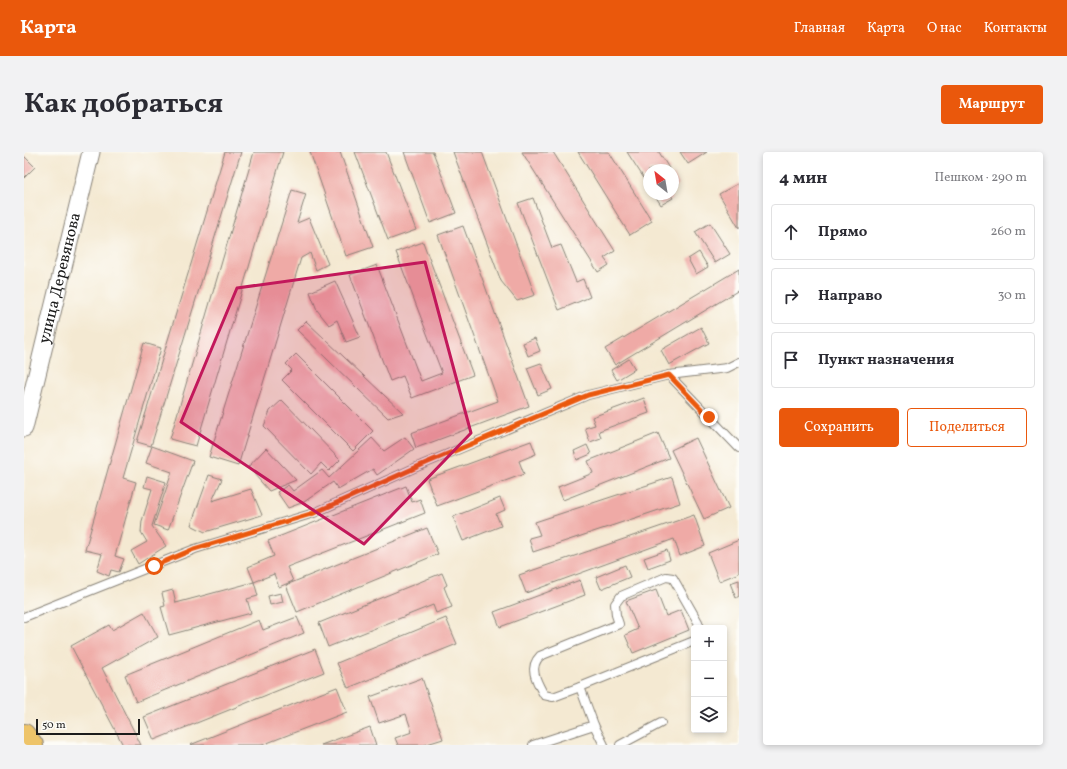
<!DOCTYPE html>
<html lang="ru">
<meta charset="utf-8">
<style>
body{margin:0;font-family:Vollkorn,serif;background:#f2f2f3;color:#2b2b33}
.controls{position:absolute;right:12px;bottom:12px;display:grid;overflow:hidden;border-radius:4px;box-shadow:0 2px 6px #0003}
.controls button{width:36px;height:36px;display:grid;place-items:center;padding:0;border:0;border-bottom:1px solid #e1e1e2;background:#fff;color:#2b2b33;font:20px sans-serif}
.compass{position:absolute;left:619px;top:12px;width:36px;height:36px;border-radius:50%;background:#fff;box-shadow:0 2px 6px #0003;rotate:329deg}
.scale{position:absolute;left:12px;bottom:10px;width:104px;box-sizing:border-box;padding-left:4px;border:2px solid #1c1c1c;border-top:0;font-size:11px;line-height:14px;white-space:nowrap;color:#1c1c1c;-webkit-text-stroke:3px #fdfcf7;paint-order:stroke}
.stop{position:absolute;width:12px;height:12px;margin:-9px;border:3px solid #ea580c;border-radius:50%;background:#fff}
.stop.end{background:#ea580c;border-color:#fff;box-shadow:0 1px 4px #0008}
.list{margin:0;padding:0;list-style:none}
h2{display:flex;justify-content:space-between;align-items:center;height:52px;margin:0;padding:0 16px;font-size:17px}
h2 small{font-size:13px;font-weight:400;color:#7c7c81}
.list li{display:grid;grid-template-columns:26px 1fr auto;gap:12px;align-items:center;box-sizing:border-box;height:56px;margin:0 8px 8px;padding:0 8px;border:1px solid #e1e1e2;border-radius:4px}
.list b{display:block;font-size:15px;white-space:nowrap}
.list em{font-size:13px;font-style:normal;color:#7c7c81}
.actions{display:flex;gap:8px;padding:12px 16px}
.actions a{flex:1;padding:9px 0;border:1px solid #ea580c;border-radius:4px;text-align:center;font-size:14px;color:#ea580c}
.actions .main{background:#ea580c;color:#fff}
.icon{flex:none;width:22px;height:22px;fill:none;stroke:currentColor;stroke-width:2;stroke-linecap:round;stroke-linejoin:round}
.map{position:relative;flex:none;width:715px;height:593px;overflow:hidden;border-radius:4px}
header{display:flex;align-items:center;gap:24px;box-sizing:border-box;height:56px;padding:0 20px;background:#ea580c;color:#fff}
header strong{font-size:19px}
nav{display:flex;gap:22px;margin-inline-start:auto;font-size:14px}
.intro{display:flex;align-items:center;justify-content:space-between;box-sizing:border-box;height:96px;padding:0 24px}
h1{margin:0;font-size:28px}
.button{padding:10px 18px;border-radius:4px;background:#ea580c;color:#fff;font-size:14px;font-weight:700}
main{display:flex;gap:24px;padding:0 24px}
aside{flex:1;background:#fff;border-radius:4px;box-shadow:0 2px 6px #0003}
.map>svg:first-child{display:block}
.building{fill:#efaaa6}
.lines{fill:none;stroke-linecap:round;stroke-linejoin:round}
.service-casing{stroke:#888277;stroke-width:10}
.minor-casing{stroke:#888277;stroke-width:19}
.primary-casing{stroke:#888277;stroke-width:24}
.service{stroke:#fff;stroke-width:8}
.minor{stroke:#fff;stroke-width:17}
.primary{stroke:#eec469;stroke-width:22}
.route{stroke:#ea580c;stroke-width:5}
.marked{fill:#c2185b;fill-opacity:0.2;stroke:#c2185b;stroke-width:3;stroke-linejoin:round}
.labels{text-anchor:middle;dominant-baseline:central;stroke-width:3;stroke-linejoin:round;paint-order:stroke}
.street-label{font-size:16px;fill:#1c1c1c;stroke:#fdfcf7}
</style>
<header>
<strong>Карта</strong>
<nav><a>Главная</a><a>Карта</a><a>О нас</a><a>Контакты</a></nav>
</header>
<div class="intro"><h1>Как добраться</h1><a class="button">Маршрут</a></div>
<main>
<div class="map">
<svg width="715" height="593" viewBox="0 0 715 593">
<rect width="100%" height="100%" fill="#fdfcf7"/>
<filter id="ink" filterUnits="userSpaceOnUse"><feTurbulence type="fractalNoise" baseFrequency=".025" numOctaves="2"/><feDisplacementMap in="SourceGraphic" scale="8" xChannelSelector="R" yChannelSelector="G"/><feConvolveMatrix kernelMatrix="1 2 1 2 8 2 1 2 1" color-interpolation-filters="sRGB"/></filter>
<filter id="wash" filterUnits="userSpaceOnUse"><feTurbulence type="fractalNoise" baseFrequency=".012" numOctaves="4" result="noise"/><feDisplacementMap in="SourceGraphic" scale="16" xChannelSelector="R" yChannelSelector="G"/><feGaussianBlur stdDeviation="0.9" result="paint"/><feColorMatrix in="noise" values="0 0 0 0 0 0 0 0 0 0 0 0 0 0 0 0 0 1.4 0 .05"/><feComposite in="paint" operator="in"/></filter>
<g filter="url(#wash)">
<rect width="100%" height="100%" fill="#f4e9d2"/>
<g id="blocks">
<g class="building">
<path d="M 201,0 L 217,0 L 127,294 L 113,290 Z"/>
<path d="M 230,0 L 259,0 L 172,294 L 160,291 L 146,287 Z"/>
<path d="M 286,0 L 316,0 L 349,95 L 322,104 Z"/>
<path d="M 331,0 L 362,0 L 392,78 L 364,88 Z"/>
<path d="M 380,0 L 409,0 L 432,61 L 406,71 Z"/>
<path d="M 429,0 L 458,0 L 511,143 L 493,149 L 477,129 Z"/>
<path d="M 498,0 L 529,0 L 591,99 L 580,106 L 585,113 L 574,120 Z"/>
<path d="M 554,0 L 585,0 L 628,69 L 606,83 Z"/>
<path d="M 603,0 L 635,0 L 646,18 L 625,18 L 625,34 Z"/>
<path d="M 656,0 L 683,0 L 664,12 Z"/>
<path d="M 0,4 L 11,15 L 0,26 Z"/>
<path d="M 649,22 L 655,32 L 649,36 Z"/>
<path d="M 715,31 L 715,76 L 695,42 Z"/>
<path d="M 268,38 L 282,42 L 273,71 L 285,66 L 304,112 L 292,118 L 286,101 L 277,106 L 214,314 L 185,305 Z"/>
<path d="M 630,42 L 646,42 L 649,46 L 637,53 Z"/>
<path d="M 509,46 L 528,96 L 537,93 L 552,130 L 559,127 L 566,145 L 535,158 L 494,51 Z"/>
<path d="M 686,71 L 706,102 L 691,111 L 671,80 Z"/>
<path d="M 439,74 L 505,254 L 392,296 L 387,281 L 474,249 L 414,83 Z"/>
<path d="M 399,90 L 449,223 L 388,246 L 379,224 L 366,229 L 326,123 L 353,113 L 397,229 L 418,221 L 372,100 Z"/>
<path d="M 675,100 L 684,115 L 672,122 L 664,107 Z"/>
<path d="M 715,117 L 715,138 L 591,213 L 581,197 Z"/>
<path d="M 311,129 L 336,185 L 322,190 L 313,168 L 305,173 L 293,158 L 286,140 Z"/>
<path d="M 282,169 L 379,261 L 364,266 L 273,178 Z"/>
<path d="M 677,175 L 685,191 L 645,213 L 637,198 Z"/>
<path d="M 511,186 L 516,199 L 504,204 L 499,191 Z"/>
<path d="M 120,191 L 137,196 L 99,326 L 112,330 L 91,404 L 100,407 L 95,420 L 87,418 L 85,424 L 73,419 L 78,402 L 61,398 Z"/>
<path d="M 272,202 L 349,279 L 329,299 L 258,228 L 268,218 L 262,212 Z"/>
<path d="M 605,207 L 611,217 L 593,228 L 587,218 Z"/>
<path d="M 517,211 L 528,237 L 514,243 L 503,216 Z"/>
<path d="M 620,246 L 625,261 L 575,279 L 577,286 L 566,290 L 561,276 L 571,273 L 568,265 Z"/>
<path d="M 258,248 L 316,308 L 305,319 L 297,311 L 287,322 L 240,274 L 246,259 Z"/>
<path d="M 634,281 L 645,306 L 539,348 L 534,335 L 569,321 L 564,309 Z"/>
<path d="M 381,285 L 390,297 L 353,323 L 349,317 L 314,337 L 309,330 L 280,350 L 264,356 L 253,340 L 264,333 L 269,339 L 298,318 L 305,326 L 348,286 L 360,299 Z"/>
<path d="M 672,286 L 705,356 L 680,367 L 647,298 Z"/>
<path d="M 507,289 L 512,302 L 495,309 L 500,322 L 413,354 L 403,327 Z"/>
<path d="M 563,293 L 567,302 L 553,308 L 550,299 Z"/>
<path d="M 128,294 L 169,309 L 144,378 L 130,373 L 148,320 L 122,311 Z"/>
<path d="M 242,296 L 272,328 L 245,339 L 224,315 Z"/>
<path d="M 185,323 L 198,327 L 188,349 L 227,337 L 238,363 L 181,380 L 167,373 Z"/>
<path d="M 123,324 L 142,330 L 128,374 L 142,394 L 114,412 L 107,399 L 123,390 L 117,380 L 118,369 L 128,337 L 120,335 Z"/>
<path d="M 648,325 L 656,351 L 509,400 L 505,386 L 516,383 L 511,370 Z"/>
<path d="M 382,334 L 388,350 L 396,347 L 401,361 L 263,415 L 269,429 L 255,435 L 250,422 L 230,430 L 224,415 L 250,404 L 244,389 Z"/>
<path d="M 476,346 L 481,358 L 472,362 L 477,374 L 439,389 L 429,365 Z"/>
<path d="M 670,363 L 681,394 L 656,404 L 650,387 L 502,441 L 495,423 Z"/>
<path d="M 403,376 L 414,402 L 273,460 L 262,433 Z"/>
<path d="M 715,388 L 715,421 L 695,429 L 684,401 Z"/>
<path d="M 643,398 L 646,408 L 624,416 L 620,406 Z"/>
<path d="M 601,413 L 606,425 L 577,437 L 572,425 Z"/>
<path d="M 418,421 L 423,433 L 420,435 L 428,455 L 412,461 L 409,453 L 304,495 L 295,471 Z"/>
<path d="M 556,428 L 561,443 L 476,475 L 470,460 Z"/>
<path d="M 715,428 L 715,444 L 712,446 L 706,431 Z"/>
<path d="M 230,430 L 234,444 L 223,447 L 227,461 L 145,483 L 137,455 L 141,454 L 138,441 L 149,438 L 152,451 Z"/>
<path d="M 632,438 L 642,464 L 657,458 L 665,478 L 609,501 L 601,483 L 614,477 L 602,449 Z"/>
<path d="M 257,441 L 259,450 L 246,453 L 244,444 Z"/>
<path d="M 120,460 L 134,485 L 78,516 L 117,593 L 99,593 L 47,494 L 85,473 L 88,478 Z"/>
<path d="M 273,465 L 280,481 L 112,550 L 101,523 L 235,468 L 239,478 Z"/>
<path d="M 422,466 L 433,492 L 324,536 L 313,511 Z"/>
<path d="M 291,497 L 300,520 L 130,588 L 120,565 Z"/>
<path d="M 398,526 L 419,587 L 400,593 L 374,593 L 371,586 L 388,580 L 382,562 L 355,571 L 346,545 Z"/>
<path d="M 313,535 L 323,560 L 238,593 L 166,593 Z"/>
<path d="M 346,575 L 352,593 L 297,593 Z"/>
</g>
</g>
</g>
<g filter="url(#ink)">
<use href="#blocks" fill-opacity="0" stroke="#888277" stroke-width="1"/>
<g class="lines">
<defs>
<g id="service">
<path d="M 645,223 L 715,296"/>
<path d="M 0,465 L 171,397 L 290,361 L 388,317 L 564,243 L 645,223 L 703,216 L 715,210"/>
<path d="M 670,489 L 556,535 L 529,545 L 520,543 C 513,530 504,516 516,504 L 595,472 L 592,463 L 591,452 L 597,444 L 642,425 L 649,426 L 674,470 L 676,476"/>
<path d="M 556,535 L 570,573 L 580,593"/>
<path d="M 509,593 L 570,573"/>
<path d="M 596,593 L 637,571"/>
</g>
<g id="minor">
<path id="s1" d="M 0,276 L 67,0"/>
</g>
<path id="primary" d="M 0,583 L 8,593"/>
</defs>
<use href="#service" class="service-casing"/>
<use href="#minor" class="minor-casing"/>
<use href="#primary" class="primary-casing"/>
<use href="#service" class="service"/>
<use href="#minor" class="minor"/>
<use href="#primary" class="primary"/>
</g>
</g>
<g class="lines" filter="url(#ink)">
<path class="route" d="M 130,414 L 170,397 L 290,361 L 402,311 L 564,243 L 645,223 L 685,265"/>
</g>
<path class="marked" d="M 401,110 L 447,281 L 340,392 L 157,270 L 213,136 Z"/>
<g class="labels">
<g class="street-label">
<text stroke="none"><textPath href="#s1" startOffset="154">улица Деревянова</textPath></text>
</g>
</g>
</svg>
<div class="controls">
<button>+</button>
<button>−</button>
<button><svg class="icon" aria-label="layers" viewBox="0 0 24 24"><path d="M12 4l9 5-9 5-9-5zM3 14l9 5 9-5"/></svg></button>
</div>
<svg class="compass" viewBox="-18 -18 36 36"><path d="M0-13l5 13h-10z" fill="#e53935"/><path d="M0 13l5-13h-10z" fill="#7c7c81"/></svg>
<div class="scale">50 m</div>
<div class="stop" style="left:130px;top:414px"></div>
<div class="stop end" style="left:685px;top:265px"></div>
</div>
<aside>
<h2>4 мин<small>Пешком · 290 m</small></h2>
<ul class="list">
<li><svg class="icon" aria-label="ahead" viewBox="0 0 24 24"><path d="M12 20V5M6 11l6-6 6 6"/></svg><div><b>Прямо</b></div><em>260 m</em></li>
<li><svg class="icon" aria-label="right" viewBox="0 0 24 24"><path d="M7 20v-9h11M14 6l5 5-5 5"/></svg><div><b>Направо</b></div><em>30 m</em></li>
<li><svg class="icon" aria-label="arrive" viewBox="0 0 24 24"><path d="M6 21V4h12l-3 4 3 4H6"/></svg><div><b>Пункт назначения</b></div></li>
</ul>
<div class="actions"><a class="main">Сохранить</a><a>Поделиться</a></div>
</aside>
</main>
